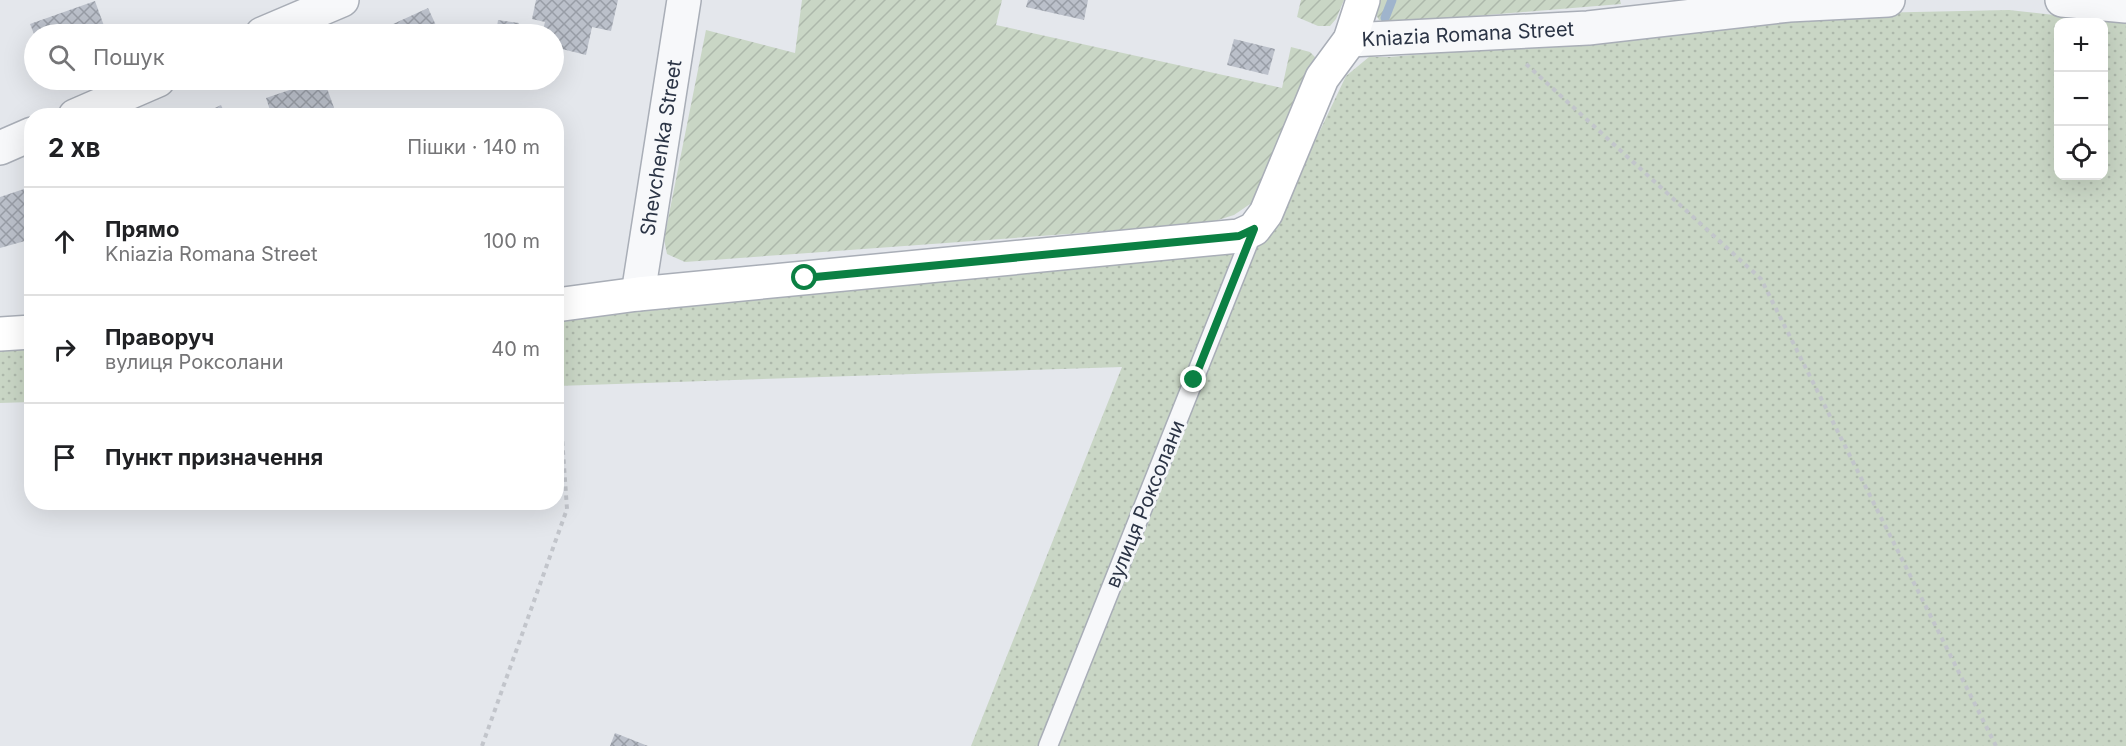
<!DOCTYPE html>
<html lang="uk">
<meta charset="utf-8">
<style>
body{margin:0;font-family:Inter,sans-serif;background:#f6f6f6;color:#202124}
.controls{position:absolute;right:18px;top:18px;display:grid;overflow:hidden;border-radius:12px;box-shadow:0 6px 24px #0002}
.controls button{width:54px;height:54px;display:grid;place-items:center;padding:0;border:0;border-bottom:2px solid #e0e0e0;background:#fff;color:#202124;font:30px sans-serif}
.stop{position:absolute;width:18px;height:18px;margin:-14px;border:4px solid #0b8043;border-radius:50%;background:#fff}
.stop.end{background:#0b8043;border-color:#fff;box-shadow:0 2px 6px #0008}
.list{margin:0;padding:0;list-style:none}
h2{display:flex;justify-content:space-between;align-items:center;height:78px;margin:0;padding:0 24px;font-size:26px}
h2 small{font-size:20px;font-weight:400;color:#757577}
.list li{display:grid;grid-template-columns:39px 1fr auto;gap:18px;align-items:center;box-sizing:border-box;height:108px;padding:0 24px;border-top:2px solid #e0e0e0}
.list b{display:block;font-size:22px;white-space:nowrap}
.list p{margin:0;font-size:20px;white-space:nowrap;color:#757577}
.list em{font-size:20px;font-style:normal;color:#757577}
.icon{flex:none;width:33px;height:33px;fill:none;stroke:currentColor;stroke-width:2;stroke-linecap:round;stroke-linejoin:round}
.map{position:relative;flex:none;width:2126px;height:746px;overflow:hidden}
.search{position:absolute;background:#fff;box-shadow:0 6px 24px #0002;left:24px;top:24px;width:540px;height:66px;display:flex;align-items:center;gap:15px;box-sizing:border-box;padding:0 21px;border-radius:33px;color:#757577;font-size:22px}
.panel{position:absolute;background:#fff;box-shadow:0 6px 24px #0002;left:24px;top:108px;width:540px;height:402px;border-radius:24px}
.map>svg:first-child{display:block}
.grass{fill:url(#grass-dots);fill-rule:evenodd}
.garden{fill:url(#garden-furrows)}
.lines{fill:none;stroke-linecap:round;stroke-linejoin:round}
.stream{stroke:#9fb4cc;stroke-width:9}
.building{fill:url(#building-cross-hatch)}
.lane-casing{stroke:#a9aeb7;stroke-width:21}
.street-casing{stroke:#a9aeb7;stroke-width:36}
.secondary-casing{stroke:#a9aeb7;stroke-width:36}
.path{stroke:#c2c5cb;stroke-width:4;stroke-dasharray:4.5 4.5;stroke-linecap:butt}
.lane{stroke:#f7f8fa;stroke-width:18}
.street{stroke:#f7f8fa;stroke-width:33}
.secondary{stroke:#fff;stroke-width:33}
.route{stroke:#0b8043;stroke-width:8}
.labels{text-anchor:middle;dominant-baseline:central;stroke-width:6;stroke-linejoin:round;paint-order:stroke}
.street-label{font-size:20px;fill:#2b3445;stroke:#f4f6f9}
</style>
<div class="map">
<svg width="2126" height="746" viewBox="0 0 2126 746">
<defs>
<pattern id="grass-dots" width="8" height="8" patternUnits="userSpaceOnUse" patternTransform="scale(1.5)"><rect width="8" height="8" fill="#c9d6c5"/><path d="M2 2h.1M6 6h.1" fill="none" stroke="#adb8ab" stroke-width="1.8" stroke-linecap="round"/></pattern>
<pattern id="garden-furrows" width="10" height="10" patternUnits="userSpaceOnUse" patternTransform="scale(1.5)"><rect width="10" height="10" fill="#c9d6c5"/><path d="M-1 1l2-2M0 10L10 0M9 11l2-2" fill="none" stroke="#adb8ab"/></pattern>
<pattern id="building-cross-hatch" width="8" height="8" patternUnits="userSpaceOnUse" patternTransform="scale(1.5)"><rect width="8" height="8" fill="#bbc0ca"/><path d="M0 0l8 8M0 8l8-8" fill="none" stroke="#989da6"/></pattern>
</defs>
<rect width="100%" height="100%" fill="#e4e7ec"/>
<g class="grass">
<path d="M 2009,10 L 2126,23 L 2126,746 L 971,746 L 1122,367 L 557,386 L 556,320 L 582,319 L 671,302 L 1273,229 L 1346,76 L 1369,57 L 1390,57 L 1868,13 ZM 2058,22 L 2104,22 L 2104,176 L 2058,176 Z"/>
<path d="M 31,345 L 31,402 L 0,403 L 0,346 Z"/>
</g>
<g class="garden">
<path d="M 802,0 L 1002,0 L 996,25 L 1282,88 L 1291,47 L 1310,52 L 1316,58 L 1253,202 L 1234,215 L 1205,224 L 685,262 L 667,254 L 664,239 L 706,30 L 795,53 Z"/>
<path d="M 1301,0 L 1344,0 L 1336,19 L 1330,26 L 1318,26 L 1297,17 Z"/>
<path d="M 1377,0 L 1620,0 L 1621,4 L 1402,22 L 1379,20 L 1374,11 Z"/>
</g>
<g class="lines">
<path class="stream" d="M 1385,18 L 1392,0"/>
</g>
<g class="building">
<path d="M 536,0 L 618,0 L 611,31 L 592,27 L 586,55 L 554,47 L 554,34 L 542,34 L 545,22 L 532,19 Z"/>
<path d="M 1028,0 L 1088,0 L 1084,20 L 1026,7 Z"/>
<path d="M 95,1 L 107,34 L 34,34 L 30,24 Z"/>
<path d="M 428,8 L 440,34 L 382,34 L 380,30 Z"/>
<path d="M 498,20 L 519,23 L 517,34 L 496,34 Z"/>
<path d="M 1234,39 L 1275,49 L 1268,75 L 1227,65 Z"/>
<path d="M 319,80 L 324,80 L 337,116 L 272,116 L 266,98 Z"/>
<path d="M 488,80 L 509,80 L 507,87 L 487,83 Z"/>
<path d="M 221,105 L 226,116 L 199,116 Z"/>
<path d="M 24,189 L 32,214 L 32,239 L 0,248 L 0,197 Z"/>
<path d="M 615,733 L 648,746 L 610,746 Z"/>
</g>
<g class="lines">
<defs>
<path id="lane" d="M 1048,746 L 1254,229"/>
<g id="street">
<path d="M 2062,0 L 2126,6"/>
<path d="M 262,34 L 342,0"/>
<path id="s1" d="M 1350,40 L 1588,28 L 1789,5 L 1888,0"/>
<path d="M 75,116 L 158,80"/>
<path d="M 0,148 L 32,134"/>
<path id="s2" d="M 638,294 L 684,0"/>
</g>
<g id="secondary">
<path d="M 556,305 L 638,294 L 1239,236 L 1254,229 L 1266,213 L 1322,78 L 1350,40 L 1363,0"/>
<path d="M 0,334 L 32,332"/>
</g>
</defs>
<use href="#lane" class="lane-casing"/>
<use href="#street" class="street-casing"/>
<use href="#secondary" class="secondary-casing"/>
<g class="path">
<path d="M 1526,64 L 1761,279 L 1996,746"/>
<path d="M 482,746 L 567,509 L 556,350"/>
</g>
<use href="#lane" class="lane"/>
<use href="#street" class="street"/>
<use href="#secondary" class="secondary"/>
</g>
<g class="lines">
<path class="route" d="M 805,278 L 1239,236 L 1254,229 L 1194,380"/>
</g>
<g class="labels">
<g class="street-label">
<text stroke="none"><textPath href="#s1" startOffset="118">Kniazia Romana Street</textPath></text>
<text stroke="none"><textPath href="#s2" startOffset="148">Shevchenka Street</textPath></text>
<text transform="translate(1145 504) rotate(-68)">вулиця Роксолани</text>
</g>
</g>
</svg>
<div class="controls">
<button>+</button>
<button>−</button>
<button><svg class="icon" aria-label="locate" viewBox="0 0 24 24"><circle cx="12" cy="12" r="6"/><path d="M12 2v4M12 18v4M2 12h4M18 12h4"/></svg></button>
</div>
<div class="stop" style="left:805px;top:278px"></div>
<div class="stop end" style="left:1194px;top:380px"></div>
<div class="search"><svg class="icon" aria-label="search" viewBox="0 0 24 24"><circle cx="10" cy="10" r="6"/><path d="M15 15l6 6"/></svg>Пошук</div>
<section class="panel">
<h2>2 хв<small>Пішки · 140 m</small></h2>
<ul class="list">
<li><svg class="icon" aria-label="ahead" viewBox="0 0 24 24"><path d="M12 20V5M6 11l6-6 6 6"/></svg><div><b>Прямо</b><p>Kniazia Romana Street</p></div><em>100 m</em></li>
<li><svg class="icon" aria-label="right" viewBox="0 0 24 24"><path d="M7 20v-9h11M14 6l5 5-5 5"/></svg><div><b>Праворуч</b><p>вулиця Роксолани</p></div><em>40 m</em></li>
<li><svg class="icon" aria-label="arrive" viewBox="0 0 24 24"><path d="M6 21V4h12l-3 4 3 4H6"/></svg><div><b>Пункт призначення</b></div></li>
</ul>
</section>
</div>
